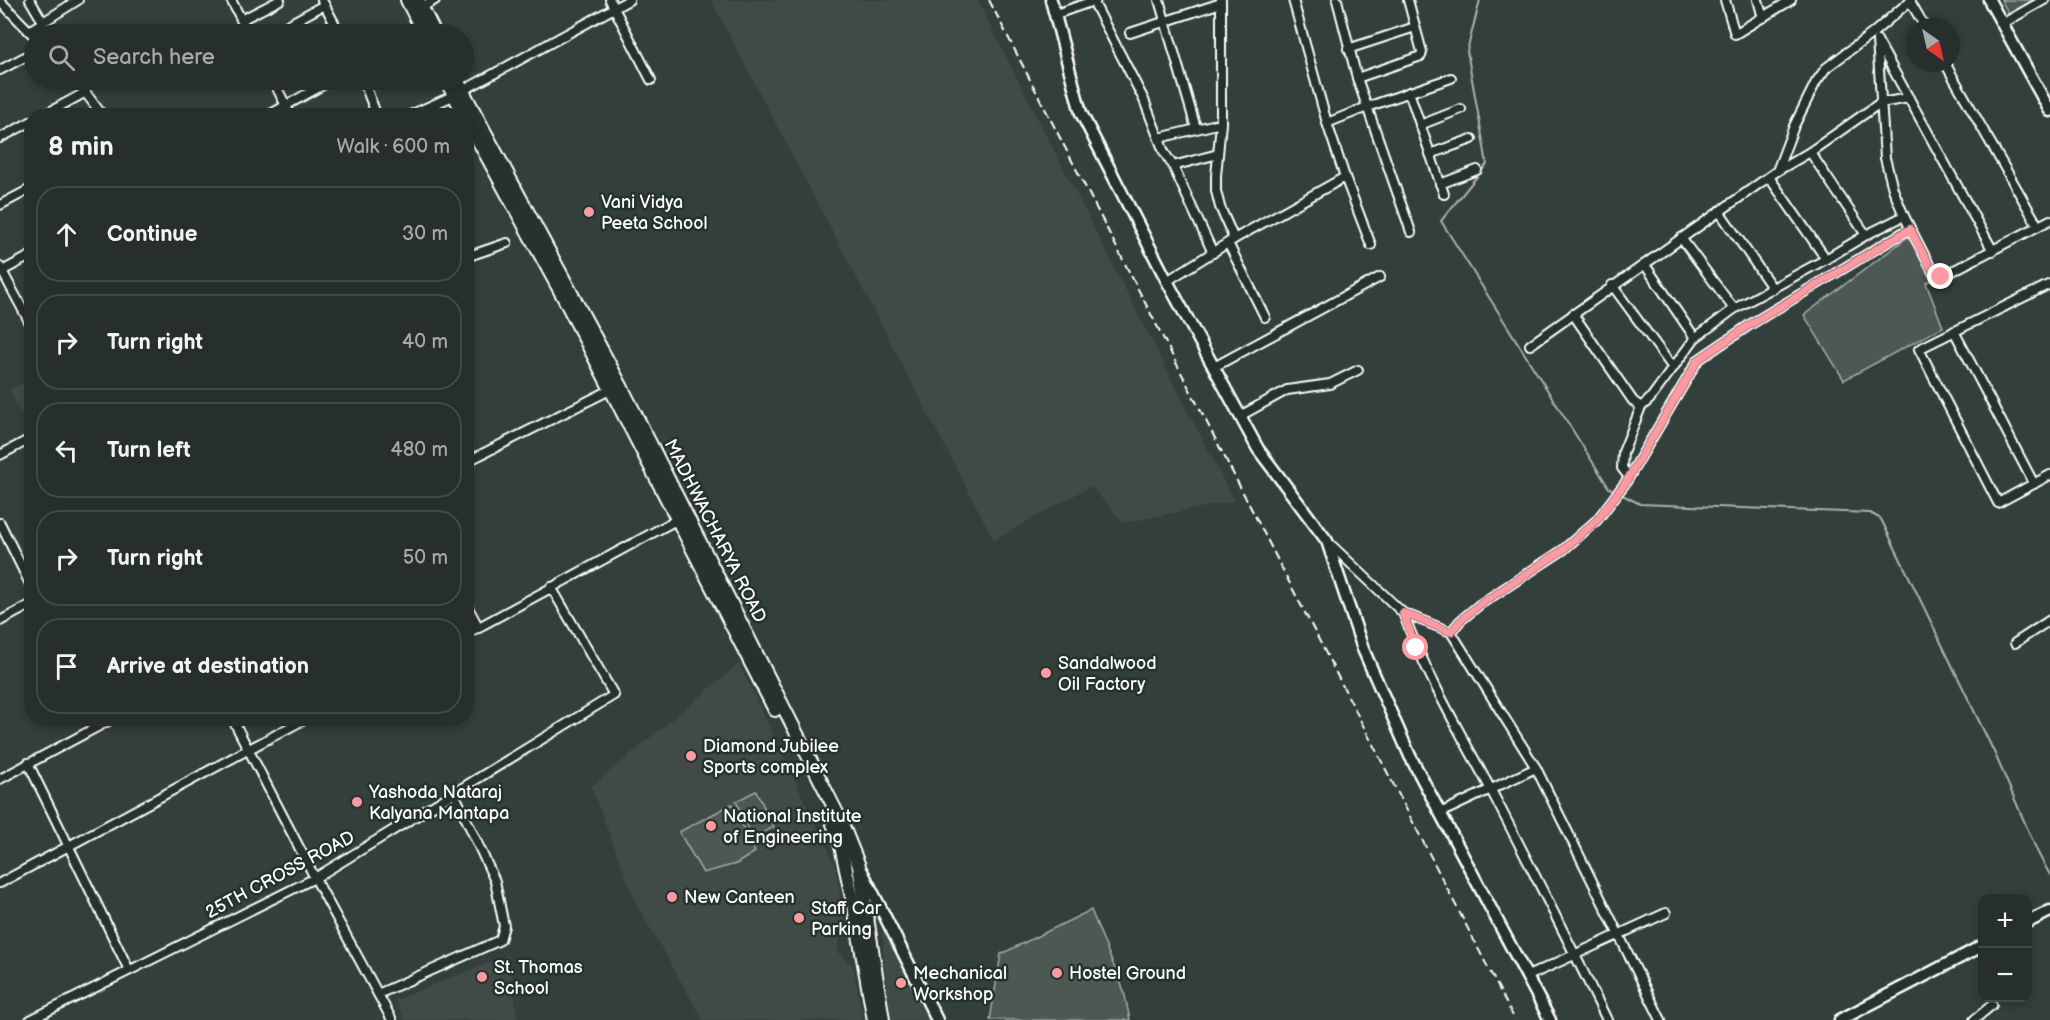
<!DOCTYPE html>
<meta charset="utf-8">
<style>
body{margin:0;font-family:"Balsamiq Sans",sans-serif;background:#2e3734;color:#f1f3f6}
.controls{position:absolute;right:18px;bottom:18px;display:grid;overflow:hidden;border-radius:12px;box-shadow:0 3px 9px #0003}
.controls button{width:54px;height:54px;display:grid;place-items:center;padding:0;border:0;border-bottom:2px solid #424a48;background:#262f2c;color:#f1f3f6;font:30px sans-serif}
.compass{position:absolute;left:1906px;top:18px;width:54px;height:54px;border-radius:50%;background:#262f2c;box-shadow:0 3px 9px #0003;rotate:146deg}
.stop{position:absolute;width:18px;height:18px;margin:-14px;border:4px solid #ff9aa2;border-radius:50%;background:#fff}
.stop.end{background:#ff9aa2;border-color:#fff;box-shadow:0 2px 6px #0008}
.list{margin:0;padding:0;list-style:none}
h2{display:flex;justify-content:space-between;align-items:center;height:78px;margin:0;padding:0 24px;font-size:26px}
h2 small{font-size:20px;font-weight:400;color:#a4a9a9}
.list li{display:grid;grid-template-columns:39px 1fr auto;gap:18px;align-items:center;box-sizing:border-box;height:96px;margin:0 12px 12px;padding:0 12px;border:2px solid #424a48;border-radius:24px}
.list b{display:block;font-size:22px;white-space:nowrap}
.list em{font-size:20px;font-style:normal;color:#a4a9a9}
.icon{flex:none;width:33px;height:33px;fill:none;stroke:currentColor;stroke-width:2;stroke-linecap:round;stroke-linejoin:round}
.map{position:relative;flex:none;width:2050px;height:1020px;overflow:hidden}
.search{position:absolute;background:#262f2c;box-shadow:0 3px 9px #0003;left:24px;top:24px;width:450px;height:66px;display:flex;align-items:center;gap:15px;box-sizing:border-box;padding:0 21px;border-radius:33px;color:#a4a9a9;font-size:22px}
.panel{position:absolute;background:#262f2c;box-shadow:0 3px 9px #0003;left:24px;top:108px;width:450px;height:618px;border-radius:24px}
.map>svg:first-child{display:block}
.built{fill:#404c47}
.green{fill:#4d5853;stroke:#a6aca9;stroke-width:1.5}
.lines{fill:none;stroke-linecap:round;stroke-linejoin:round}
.stream{stroke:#abb0ae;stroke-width:2}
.street-casing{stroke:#fff;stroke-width:12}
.secondary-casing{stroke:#fff;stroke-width:15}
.primary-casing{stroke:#fff;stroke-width:16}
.street{stroke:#26332d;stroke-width:8}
.secondary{stroke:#26332d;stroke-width:10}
.primary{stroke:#26332d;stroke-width:12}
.rail{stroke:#fff;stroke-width:2;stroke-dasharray:9 4.5;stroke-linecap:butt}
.route{stroke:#ff9aa2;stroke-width:8}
.poi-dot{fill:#ff9aa2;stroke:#26332d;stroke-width:2}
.labels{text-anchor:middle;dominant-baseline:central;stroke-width:5;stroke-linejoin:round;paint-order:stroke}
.poi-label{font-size:18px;fill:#fff;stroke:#26332d;text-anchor:start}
.street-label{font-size:18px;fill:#fff;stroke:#26332d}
</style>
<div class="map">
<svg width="2050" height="1020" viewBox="0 0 2050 1020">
<rect width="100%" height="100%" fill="#333f3a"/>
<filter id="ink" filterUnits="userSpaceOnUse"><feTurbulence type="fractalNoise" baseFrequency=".0167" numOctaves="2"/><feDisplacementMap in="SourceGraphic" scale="12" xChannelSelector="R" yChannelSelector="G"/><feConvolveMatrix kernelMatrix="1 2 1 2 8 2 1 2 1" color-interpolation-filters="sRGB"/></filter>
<g filter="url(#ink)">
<g class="built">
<path d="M 711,0 L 977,0 L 1234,501 L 1123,523 L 1091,486 L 994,540 Z"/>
<path d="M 31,379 L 32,431 L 31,432 L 9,390 Z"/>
<path d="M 739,664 L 835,865 L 847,933 L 839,940 L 838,952 L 853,966 L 863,1020 L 703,1020 L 637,905 L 591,787 Z"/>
<path d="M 882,927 L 932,1020 L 891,1020 L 884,963 Z"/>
<path d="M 508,955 L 518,1020 L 405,1020 L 395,1000 Z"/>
</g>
<g class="green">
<path d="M 2001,0 L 2034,0 L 2009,14 Z"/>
<path d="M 1908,237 L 1934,279 L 1926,283 L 1943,327 L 1844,380 L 1804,315 Z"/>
<path d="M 756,791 L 774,827 L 753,838 L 736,801 Z"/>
<path d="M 732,804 L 755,852 L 736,864 L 703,873 L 679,832 Z"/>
<path d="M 1091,910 L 1124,991 L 1130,1020 L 990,1020 L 1001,954 Z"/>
</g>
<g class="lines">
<path class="stream" d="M 1480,0 L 1467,51 L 1487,164 L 1441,221 L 1609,488 L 1640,504 L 1870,513 L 1881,519 L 1995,754 L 2038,853 L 2050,875"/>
<defs>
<g id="street">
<path d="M 30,0 L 43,22"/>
<path d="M 231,0 L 249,34"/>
<path d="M 322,0 L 340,34"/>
<path d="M 610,0 L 651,80"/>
<path d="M 1159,0 L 1196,128"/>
<path d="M 1221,0 L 1221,123 L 1216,176 L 1216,191 L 1220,207 L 1234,239"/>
<path d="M 1293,0 L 1327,123 L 1345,177 L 1371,245"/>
<path d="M 1337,0 L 1357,78 L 1411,232"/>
<path d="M 1725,0 L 1735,34 L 1791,0"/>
<path d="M 1758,0 L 1763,18"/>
<path d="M 0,1 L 34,36"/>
<path d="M 1093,1 L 1144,100 L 1164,152 L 1173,166 L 1213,253"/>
<path d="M 1910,1 L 1925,27"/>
<path d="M 422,7 L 435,0"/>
<path d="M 1056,14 L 1096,0"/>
<path d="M 241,20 L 280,0"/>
<path d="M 2002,24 L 2044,0"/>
<path d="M 29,31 L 78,0"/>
<path d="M 1130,33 L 1221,3"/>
<path d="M 271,34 L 324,5"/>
<path d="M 325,34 L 336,28"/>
<path d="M 1878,42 L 1993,251"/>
<path d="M 1348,49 L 1415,27"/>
<path d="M 1945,63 L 2038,226"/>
<path d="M 0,70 L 34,52"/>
<path d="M 1357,78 L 1421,56 L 1422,52 L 1408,0"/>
<path d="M 76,80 L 103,116"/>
<path d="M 273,80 L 291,116"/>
<path d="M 363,80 L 377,116"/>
<path d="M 275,85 L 286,80"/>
<path d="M 1409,92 L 1444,194"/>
<path d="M 42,116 L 86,92"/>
<path d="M 267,116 L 332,80"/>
<path d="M 408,116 L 455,95 L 629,0"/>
<path d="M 1327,123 L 1367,107 L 1451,78"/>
<path d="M 1420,125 L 1461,109"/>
<path d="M 0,138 L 32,121"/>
<path d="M 1159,138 L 1221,123"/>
<path d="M 1810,152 L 1866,235"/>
<path d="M 1430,154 L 1472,139"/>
<path d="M 1173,166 L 1218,154"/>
<path d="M 1777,171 L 1810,152 L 1880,103 L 1909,98"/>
<path d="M 1769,177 L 1826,259"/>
<path d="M 1440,184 L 1477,170"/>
<path d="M 0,205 L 32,188"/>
<path d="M 1719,211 L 1773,289"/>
<path d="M 1904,216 L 1934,274 L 1941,277 L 2050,220"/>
<path d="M 1681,238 L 1734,309"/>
<path d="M 1228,243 L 1265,317"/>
<path d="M 466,257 L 507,243"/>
<path d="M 1645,265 L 1695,338"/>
<path d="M 0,267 L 32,327"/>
<path d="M 2,271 L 32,255"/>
<path d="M 1167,281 L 1234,239 L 1345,177"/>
<path d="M 2050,284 L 1919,349 L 1998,503 L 2050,475"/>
<path d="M 1612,285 L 1673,368"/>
<path d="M 1573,314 L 1633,401 L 1641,407 L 1650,399 L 1695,338 L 1734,309 L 1826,259 L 1866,235 L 1904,216 L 1893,189 L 1885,158 L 1877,40"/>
<path d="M 1954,331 L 2034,484"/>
<path d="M 1530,345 L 1777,171 L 1794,126 L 1816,82 L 1826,68 L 1873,33 L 1911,0"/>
<path d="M 1214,367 L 1380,277"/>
<path d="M 1240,416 L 1287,390 L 1330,384 L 1358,370"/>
<path d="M 0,455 L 32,438"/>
<path d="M 466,462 L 614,388"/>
<path d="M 1629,477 L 1622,468 L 1623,452 L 1641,407"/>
<path d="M 0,523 L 32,588"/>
<path d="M 1328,542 L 1403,613 L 1451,632 L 1536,768 L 1661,1020"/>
<path d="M 466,604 L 479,628"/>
<path d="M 1403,613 C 1426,674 1459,731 1490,788 C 1530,865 1569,942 1607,1020"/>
<path d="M 0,621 L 32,604"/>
<path d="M 1451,632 L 1460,621 L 1479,605 L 1563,550 L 1597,520 L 1626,482 L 1698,360 L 1751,324 L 1909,229"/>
<path d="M 466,634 L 680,518"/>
<path d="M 2015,643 L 2050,620"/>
<path d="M 232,718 L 315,878 L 392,1020"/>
<path d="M 28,763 L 129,970"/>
<path d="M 0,779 L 114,718"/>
<path d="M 1440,813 L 1536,768"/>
<path d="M 0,883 L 307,718"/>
<path d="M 1528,976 L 1666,913"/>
<path d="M 378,994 L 500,940 L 504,926 L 495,881 L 454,793"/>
<path d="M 30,1020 L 315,878 L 614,695 L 551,587"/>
<path d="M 1974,1020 L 1992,1005"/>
</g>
<g id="secondary">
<path d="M 1051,0 L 1081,113 L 1167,281 L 1258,449 L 1327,541 L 1363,649 L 1410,756 L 1550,1020"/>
<path d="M 1989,0 L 2050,111"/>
<path d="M 862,871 L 937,1020"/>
<path d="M 2028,922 L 2050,911"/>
<path d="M 1840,1020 L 1982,946"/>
</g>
<g id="primary">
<path d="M 407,0 L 424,34"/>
<path d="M 418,0 L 435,34"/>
<path d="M 446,80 L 465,116"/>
<path d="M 457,80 L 621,386 L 840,819 L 859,866 L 883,1020"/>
<path d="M 466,118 L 565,300 L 775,710"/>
<path d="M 833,824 L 841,846 L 854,907 L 874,1020"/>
</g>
</defs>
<use href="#street" class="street-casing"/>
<use href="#secondary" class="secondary-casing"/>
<use href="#primary" class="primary-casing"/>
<use href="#street" class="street"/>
<use href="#secondary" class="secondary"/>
<use href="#primary" class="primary"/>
<path class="rail" d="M 989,0 L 1515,1020"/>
</g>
</g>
<g class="lines" filter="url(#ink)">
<path class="route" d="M 1416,648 L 1403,613 L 1451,632 L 1460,621 L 1479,605 L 1563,550 L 1597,520 L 1626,482 L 1698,360 L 1751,324 L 1910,229 L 1934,274 L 1941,277"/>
</g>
<g class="poi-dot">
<circle cx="589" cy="212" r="6"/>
<circle cx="1046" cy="673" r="6"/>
<circle cx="691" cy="756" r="6"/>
<circle cx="357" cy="802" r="6"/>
<circle cx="711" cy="826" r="6"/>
<circle cx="672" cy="897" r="6"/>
<circle cx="799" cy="918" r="6"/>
<circle cx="1057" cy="973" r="6"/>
<circle cx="482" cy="977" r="6"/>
<circle cx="901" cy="983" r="6"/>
</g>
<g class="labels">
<g class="poi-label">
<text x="601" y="202">Vani Vidya<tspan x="601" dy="21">Peeta School</tspan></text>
<text x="1058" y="663">Sandalwood<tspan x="1058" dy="21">Oil Factory</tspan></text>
<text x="703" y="746">Diamond Jubilee<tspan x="703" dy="21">Sports complex</tspan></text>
<text x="369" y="792">Yashoda Nataraj<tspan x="369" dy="21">Kalyana Mantapa</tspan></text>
<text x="723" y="816">National Institute<tspan x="723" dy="21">of Engineering</tspan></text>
<text x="684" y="897">New Canteen</text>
<text x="811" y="908">Staff Car<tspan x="811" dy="21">Parking</tspan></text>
<text x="494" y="967">St. Thomas<tspan x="494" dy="21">School</tspan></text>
<text x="913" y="973">Mechanical<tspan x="913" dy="21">Workshop</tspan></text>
<text x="1069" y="973">Hostel Ground</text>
</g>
<g class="street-label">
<text transform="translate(715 531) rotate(63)">MADHWACHARYA ROAD</text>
<text transform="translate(280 875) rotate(-28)">25TH CROSS ROAD</text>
</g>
</g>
</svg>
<div class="controls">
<button>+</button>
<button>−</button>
</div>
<svg class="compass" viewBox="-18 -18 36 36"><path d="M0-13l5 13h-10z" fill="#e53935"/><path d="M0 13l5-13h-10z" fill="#a4a9a9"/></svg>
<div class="stop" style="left:1416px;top:648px"></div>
<div class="stop end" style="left:1941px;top:277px"></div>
<div class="search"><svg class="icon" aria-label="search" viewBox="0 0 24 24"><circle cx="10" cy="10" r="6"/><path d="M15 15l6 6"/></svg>Search here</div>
<section class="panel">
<h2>8 min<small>Walk · 600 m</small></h2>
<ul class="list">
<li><svg class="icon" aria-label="ahead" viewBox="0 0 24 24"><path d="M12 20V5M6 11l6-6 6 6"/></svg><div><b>Continue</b></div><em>30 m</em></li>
<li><svg class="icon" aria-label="right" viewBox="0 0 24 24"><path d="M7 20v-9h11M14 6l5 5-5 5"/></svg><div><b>Turn right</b></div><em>40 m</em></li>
<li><svg class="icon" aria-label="left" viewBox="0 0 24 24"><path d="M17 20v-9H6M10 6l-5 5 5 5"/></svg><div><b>Turn left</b></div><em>480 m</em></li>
<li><svg class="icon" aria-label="right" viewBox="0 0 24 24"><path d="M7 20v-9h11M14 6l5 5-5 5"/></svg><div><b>Turn right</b></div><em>50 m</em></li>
<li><svg class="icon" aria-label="arrive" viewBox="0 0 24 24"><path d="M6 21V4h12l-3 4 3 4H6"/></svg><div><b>Arrive at destination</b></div></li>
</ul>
</section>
</div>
